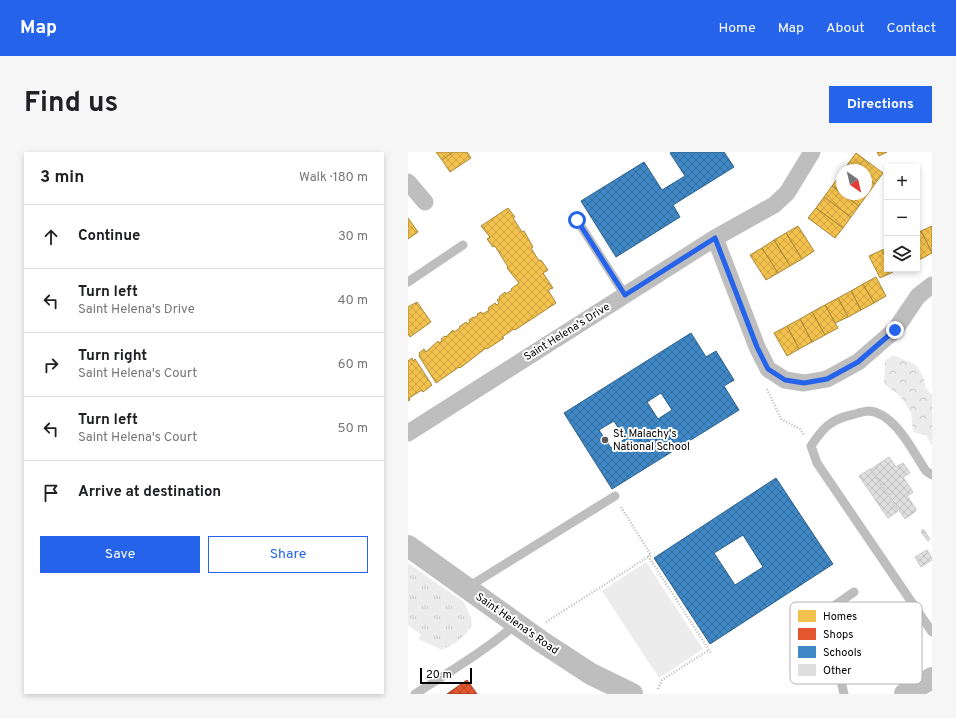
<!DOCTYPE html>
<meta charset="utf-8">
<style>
body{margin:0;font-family:Overpass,sans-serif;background:#f6f6f6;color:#202124}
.controls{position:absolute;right:12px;top:12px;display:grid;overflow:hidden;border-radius:0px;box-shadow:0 2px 6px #0003}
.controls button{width:36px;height:36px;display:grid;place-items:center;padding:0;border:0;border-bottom:1px solid #e0e0e0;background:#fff;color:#202124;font:20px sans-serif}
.compass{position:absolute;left:428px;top:12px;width:36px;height:36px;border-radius:50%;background:#fff;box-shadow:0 2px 6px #0003;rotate:146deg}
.scale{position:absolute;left:12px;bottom:10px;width:52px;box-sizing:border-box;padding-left:4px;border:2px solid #000;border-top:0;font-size:11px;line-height:14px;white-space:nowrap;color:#000;-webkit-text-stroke:3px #fff;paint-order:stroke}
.stop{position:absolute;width:12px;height:12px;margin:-9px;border:3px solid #2563eb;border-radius:50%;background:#fff}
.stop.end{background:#2563eb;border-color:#fff;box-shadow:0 1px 4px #0008}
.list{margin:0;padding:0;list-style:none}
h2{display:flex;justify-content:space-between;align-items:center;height:52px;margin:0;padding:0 16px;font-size:17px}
h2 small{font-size:13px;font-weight:400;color:#757577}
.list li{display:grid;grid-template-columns:26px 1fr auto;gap:12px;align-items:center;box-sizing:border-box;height:64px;padding:0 16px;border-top:1px solid #e0e0e0}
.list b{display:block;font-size:15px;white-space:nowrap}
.list p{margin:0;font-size:13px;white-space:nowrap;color:#757577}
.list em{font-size:13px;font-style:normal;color:#757577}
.actions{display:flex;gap:8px;padding:12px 16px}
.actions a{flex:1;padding:9px 0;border:1px solid #2563eb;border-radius:0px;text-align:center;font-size:14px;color:#2563eb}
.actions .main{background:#2563eb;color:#fff}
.icon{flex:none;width:22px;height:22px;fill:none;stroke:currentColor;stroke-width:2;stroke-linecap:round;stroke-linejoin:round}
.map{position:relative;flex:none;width:524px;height:542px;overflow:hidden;border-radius:0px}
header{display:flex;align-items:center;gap:24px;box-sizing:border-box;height:56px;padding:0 20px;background:#2563eb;color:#fff}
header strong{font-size:19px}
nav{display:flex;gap:22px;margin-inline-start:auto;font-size:14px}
.intro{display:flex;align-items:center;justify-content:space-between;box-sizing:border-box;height:96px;padding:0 24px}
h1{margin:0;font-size:28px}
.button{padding:10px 18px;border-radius:0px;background:#2563eb;color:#fff;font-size:14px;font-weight:700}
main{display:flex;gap:24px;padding:0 24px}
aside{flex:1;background:#fff;border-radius:0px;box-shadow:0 2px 6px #0003}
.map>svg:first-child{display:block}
.grass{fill:url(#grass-tufts)}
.forest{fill:url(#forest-crowns)}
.garden{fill:#ececec}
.homes{fill:url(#homes-cross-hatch);stroke:#a98737}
.shops{fill:url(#shops-cross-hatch);stroke:#a03d20}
.schools{fill:url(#schools-cross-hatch);stroke:#2c5f8a;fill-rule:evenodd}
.building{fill:url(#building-cross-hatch);stroke:#c7c7c7}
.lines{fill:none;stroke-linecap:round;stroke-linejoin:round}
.path{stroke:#b9b9b9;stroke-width:2.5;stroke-dasharray:1 2;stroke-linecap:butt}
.service{stroke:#bebebe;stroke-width:9}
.minor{stroke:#bebebe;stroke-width:17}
.tertiary{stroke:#bebebe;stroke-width:22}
.route{stroke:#2563eb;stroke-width:5}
.poi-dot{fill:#595959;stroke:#fff;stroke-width:1.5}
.labels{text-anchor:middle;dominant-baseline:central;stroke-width:4;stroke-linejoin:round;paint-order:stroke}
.street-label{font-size:11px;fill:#000;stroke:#fff}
.poi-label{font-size:11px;fill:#000;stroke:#fff;text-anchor:start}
.key{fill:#fff;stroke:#b2b2b2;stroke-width:1}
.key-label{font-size:11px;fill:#000}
</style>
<header>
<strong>Map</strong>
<nav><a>Home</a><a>Map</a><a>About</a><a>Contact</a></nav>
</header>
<div class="intro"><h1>Find us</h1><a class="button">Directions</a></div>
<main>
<aside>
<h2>3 min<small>Walk · 180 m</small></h2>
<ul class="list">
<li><svg class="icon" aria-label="ahead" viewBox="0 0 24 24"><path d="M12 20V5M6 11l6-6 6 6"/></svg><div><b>Continue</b></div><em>30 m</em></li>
<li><svg class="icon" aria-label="left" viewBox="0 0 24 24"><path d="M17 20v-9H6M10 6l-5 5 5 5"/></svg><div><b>Turn left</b><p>Saint Helena's Drive</p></div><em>40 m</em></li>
<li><svg class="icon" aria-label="right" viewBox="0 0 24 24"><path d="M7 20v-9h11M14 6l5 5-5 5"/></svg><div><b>Turn right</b><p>Saint Helena's Court</p></div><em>60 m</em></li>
<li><svg class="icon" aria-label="left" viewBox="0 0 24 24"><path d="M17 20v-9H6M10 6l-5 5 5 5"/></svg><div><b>Turn left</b><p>Saint Helena's Court</p></div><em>50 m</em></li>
<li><svg class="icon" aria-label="arrive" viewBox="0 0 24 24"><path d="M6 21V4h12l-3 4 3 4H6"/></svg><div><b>Arrive at destination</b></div></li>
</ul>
<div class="actions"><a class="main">Save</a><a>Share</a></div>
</aside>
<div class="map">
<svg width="524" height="542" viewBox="0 0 524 542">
<defs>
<pattern id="grass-tufts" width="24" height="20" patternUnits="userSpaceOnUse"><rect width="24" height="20" fill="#ececec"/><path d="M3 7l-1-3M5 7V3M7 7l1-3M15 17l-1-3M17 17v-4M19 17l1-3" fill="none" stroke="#c9c9c9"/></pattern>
<pattern id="forest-crowns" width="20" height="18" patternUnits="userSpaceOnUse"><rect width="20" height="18" fill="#ececec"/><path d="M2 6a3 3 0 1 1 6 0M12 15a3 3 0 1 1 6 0" fill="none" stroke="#c9c9c9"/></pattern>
<pattern id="homes-cross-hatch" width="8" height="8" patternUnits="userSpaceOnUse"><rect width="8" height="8" fill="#f2c14e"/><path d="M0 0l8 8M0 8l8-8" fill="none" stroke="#cea442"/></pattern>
<pattern id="shops-cross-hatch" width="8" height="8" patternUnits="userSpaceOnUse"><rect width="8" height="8" fill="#e4572e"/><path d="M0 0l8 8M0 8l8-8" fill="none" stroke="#b64625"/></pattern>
<pattern id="schools-cross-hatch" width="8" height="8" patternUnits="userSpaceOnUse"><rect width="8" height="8" fill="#3f88c5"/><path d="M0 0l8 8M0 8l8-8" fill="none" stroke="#326d9e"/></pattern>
<pattern id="building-cross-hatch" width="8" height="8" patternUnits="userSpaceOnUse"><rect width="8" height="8" fill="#dfdfdf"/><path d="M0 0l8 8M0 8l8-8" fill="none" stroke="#bebebe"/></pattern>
</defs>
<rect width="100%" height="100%" fill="#fff"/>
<path class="grass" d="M 0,411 L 56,450 L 63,466 L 64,473 L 58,482 L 47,491 L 34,498 L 10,487 L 13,483 L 0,473 Z"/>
<path class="forest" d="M 485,203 L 508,213 L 515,224 L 518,236 L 524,243 L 524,293 L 518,283 L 505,280 L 503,260 L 492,244 L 476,232 L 477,209 Z"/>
<path class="garden" d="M 238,410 L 295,497 L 251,526 L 194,439 Z"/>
<g class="homes">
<path d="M 28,0 L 45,0 L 34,8 Z"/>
<path d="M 45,0 L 59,0 L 63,6 L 42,20 L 34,8 Z"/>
<path d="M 469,0 L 479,0 L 471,4 Z"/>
<path d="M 448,1 L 475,21 L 467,32 L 458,25 L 458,18 L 448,18 L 440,12 Z"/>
<path d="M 440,12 L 448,18 L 436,18 Z"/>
<path d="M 432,23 L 434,24 L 434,41 L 424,34 Z"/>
<path d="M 458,25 L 467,32 L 459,43 L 458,42 Z"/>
<path d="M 424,34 L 451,54 L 443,65 L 416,45 Z"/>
<path d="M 435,42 L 458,42 L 459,43 L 451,54 Z"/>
<path d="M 416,45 L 443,65 L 435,76 L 408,56 Z"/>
<path d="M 100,56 L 107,65 L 105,66 L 114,80 L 116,79 L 125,95 L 123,96 L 131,109 L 133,108 L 140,118 L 135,121 L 145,136 L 140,138 L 148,151 L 107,178 L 106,177 L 94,185 L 96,186 L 79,197 L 78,196 L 52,216 L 51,215 L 28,231 L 11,204 L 12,203 L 11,201 L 16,197 L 18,200 L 30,189 L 31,191 L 34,189 L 33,187 L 37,184 L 38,185 L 45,178 L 46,180 L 52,176 L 51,175 L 58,170 L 59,172 L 62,170 L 61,168 L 65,165 L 66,166 L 70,163 L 69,162 L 73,160 L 75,162 L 81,158 L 80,156 L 87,151 L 89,153 L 91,151 L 89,148 L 92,146 L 91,145 L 97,140 L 98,142 L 104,138 L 103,137 L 111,131 L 99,116 L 100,115 L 87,94 L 85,95 L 79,87 L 82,85 L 73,74 Z"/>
<path d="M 408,56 L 435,76 L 427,86 L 400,66 Z"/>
<path d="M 0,66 L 10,80 L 0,87 Z"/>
<path d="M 390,74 L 406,99 L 394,107 L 378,81 Z"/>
<path d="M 524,74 L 524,101 L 513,79 Z"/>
<path d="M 513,79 L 524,101 L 511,108 L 509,104 L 509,81 Z"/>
<path d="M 378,81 L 394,107 L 382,114 L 366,88 Z"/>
<path d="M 366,88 L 382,114 L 370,121 L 354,96 Z"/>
<path d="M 354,96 L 370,121 L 358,128 L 342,103 Z"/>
<path d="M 479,96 L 479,108 L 474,98 Z"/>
<path d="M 474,98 L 479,108 L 479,117 L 483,117 L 485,120 L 472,126 L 461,104 Z"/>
<path d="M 468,125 L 478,144 L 466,151 L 455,132 Z"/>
<path d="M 455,132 L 466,151 L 453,158 L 443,139 Z"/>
<path d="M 443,139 L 453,158 L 440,165 L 430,146 Z"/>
<path d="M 430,146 L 440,165 L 427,171 L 417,153 Z"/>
<path d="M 9,150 L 23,170 L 2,185 L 0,182 L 0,155 Z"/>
<path d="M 417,153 L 430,176 L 417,183 L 404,160 Z"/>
<path d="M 404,160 L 417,183 L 404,190 L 392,167 Z"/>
<path d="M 392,167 L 404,190 L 391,197 L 379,174 Z"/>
<path d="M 379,174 L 391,197 L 379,204 L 366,181 Z"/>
<path d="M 4,206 L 5,209 L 7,207 L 24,233 L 15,240 L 14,238 L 1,246 L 2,248 L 0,249 L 0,209 Z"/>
</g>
<path class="shops" d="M 59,528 L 69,542 L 39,542 Z"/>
<g class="schools">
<path d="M 264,0 L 316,0 L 326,15 L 265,53 L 272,65 L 208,105 L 173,49 L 236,10 L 254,38 L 277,24 L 262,1 Z"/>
<path d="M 283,181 L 298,205 L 308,199 L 326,228 L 316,234 L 331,258 L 204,337 L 156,261 ZM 253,241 L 264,258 L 250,267 L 239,250 ZM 206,269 L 217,287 L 203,296 L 191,278 Z"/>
<path d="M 368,326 L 425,412 L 302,492 L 246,406 ZM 335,383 L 355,415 L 327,433 L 306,401 Z"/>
</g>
<g class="building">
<path d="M 481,305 L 488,315 L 495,311 L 502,321 L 495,325 L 505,340 L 499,344 L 508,357 L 508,359 L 497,367 L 463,317 Z"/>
<path d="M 462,317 L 490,359 L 480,366 L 451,324 Z"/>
<path d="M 515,377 L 522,387 L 520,389 L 513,380 Z"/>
<path d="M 519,398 L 524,406 L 524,408 L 513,415 L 507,405 Z"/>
</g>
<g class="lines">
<g class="path">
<path d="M 359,237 L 373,267 L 392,277 L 396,283"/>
<path d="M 240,404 L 303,501"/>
<path d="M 138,470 L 243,403 L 213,355"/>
<path d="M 250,537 L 254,528 L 301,498"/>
</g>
<g class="service">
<path d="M 169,68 L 217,143"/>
<path d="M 0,130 L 55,93"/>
<path d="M 524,323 L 518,319 C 505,300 487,261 461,259 C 455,259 448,262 443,263 C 422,268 415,276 403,294 L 409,311 L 524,480"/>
<path d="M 60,435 L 207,344"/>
<path d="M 7,542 C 41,520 77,499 108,472"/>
<path d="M 436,542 L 431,520 L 403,470 L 446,440"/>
</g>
<g class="minor">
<path d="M 0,30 L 17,50"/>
<path d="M 307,86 L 349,195 L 360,217 L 377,228 L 396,231 L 419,227 L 450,210 L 487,178 L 510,144 L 524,133"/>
<path d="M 0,281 L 307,86 L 366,53 L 379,41 L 404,0"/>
</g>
<g class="tertiary">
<path d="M 0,394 L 134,490 L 183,522 L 224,542"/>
<path d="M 497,542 L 524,526"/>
</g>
</g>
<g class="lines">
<path class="route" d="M 169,68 L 217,143 L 307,86 L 349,195 L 360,217 L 377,228 L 396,231 L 419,227 L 450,210 L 487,178"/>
</g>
<circle class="poi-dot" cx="197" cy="288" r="4"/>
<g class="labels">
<g class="street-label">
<text transform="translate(159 180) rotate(-32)">Saint Helena's Drive</text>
<text transform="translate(109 472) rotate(35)">Saint Helena's Road</text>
</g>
<g class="poi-label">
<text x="205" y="282">St. Malachy's<tspan x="205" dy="13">National School</tspan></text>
</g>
</g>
<rect x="382" y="450" width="132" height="82" rx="6" class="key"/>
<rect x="390" y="458" width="18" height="12" fill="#f2c14e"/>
<rect x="390" y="476" width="18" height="12" fill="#e4572e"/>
<rect x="390" y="494" width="18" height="12" fill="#3f88c5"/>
<rect x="390" y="512" width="18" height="12" fill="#dfdfdf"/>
<g class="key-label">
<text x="415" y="468">Homes</text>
<text x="415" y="486">Shops</text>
<text x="415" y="504">Schools</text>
<text x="415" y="522">Other</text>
</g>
</svg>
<div class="controls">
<button>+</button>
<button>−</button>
<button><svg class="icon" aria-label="layers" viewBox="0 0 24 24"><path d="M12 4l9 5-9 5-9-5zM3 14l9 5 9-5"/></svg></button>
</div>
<svg class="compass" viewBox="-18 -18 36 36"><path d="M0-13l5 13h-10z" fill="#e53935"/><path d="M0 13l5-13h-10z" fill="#757577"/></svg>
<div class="scale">20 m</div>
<div class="stop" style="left:169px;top:68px"></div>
<div class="stop end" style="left:487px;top:178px"></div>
</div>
</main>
